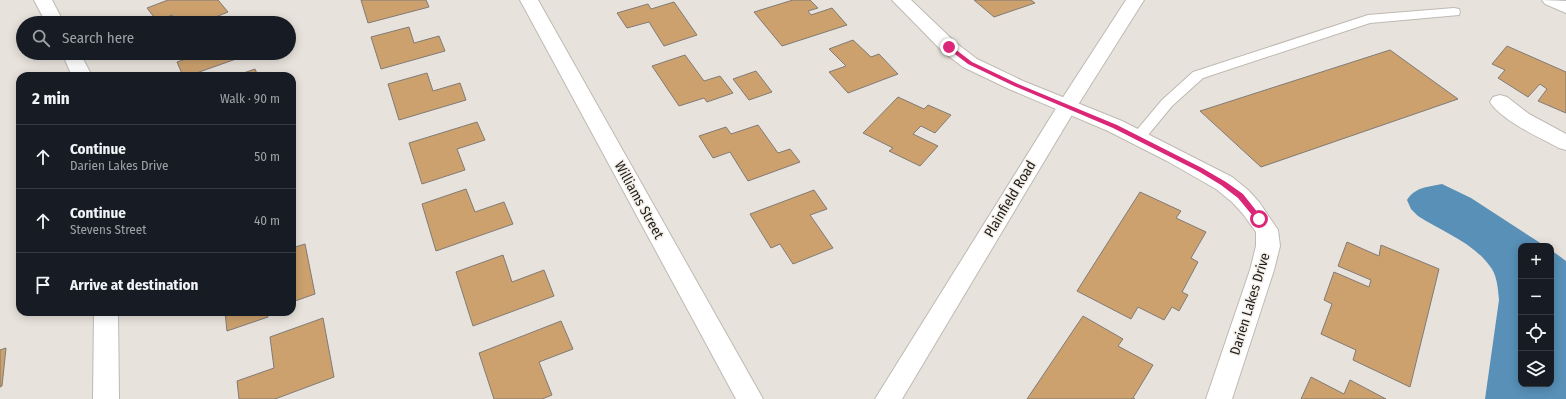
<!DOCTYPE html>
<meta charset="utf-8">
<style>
body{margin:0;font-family:"Fira Sans Condensed",sans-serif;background:#242831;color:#f1f3f6}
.controls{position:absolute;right:12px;bottom:12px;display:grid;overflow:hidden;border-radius:8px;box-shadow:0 2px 10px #0003}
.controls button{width:36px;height:36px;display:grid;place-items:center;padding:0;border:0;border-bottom:1px solid #363941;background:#171b24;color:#f1f3f6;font:20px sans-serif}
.stop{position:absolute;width:12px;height:12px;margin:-9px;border:3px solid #db2777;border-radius:50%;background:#fff}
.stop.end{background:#db2777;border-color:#fff;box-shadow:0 1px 4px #0008}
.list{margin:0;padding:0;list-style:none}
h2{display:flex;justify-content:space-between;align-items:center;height:52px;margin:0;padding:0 16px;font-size:17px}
h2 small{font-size:13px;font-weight:400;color:#9ea1a6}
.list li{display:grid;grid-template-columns:26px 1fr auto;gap:12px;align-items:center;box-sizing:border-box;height:64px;padding:0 16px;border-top:1px solid #363941}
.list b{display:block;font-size:15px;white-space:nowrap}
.list p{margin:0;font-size:13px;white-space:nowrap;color:#9ea1a6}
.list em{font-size:13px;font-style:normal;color:#9ea1a6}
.icon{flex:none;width:22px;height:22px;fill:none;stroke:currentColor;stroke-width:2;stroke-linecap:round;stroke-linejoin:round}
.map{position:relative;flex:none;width:1566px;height:399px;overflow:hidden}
.search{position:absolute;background:#171b24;box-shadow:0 2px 10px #0003;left:16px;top:16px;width:280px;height:44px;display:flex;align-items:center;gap:10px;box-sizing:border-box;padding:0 14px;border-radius:22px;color:#9ea1a6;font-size:15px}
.panel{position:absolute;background:#171b24;box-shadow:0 2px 10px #0003;left:16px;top:72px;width:280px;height:244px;border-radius:12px}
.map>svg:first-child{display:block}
.water{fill:#5890b7}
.building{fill:#cca16e;stroke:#807b76}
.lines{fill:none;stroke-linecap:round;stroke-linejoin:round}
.lane-casing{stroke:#bfb9b3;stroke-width:2}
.street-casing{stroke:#bfb9b3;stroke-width:2}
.secondary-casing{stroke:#bfb9b3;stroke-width:2}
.lane{fill:#fff;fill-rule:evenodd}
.street{fill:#fff;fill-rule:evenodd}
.secondary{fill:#fff;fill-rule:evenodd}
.route{fill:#db2777}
.labels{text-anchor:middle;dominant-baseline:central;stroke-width:3;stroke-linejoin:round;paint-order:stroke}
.street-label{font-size:14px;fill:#1e1c1a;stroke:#f5efe9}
</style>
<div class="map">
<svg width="1566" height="399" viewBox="0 0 1566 399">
<rect width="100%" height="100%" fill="#e8e2dc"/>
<path class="water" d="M 1442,184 L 1471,198 L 1545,246 L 1521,246 L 1521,384 L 1551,384 L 1551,250 L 1566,261 L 1566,399 L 1485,399 L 1499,300 C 1498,288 1497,274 1489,265 C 1472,242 1441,231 1418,216 L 1411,209 L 1407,200 C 1415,187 1428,187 1442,184 Z"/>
<g class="building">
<path d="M 168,0 L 218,0 L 228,12 L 201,23 L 178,23 L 172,15 L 157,21 L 147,8 Z"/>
<path d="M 361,0 L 426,0 L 429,7 L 368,23 Z"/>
<path d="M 793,0 L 810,0 L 818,8 L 808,11 L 811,15 L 832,8 L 847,25 L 782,46 L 754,12 Z"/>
<path d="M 974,0 L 1031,0 L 1035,3 L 994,17 Z"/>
<path d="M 674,2 L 697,35 L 664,46 L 649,22 L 627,28 L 617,13 L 648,4 L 651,9 Z"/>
<path d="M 409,27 L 414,43 L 439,36 L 445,51 L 381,69 L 371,37 Z"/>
<path d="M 853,40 L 871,57 L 879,54 L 898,74 L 848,93 L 829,72 L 846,66 L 829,49 Z"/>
<path d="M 1507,46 L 1566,72 L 1566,113 L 1538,101 L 1547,89 L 1540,84 L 1528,97 L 1498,78 L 1505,70 L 1492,64 Z"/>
<path d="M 1390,50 L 1458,99 L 1261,167 L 1200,111 Z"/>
<path d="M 203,53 L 233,53 L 236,59 L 188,76 L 183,76 L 177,62 Z"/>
<path d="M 685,55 L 704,81 L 720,76 L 733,93 L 707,102 L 704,98 L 679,106 L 652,66 Z"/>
<path d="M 255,69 L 258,76 L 235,76 Z"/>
<path d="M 756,71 L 772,92 L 749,100 L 733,79 Z"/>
<path d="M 427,73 L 433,91 L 460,83 L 466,100 L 399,120 L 388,84 Z"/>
<path d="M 898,97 L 924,109 L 928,105 L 951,115 L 935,133 L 921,126 L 913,134 L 938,146 L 920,166 L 889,151 L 893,148 L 863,133 Z"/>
<path d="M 477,122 L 485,140 L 457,149 L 465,170 L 422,184 L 409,143 Z"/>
<path d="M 758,125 L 778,153 L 790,149 L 800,162 L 748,181 L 730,152 L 713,158 L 699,136 L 726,127 L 731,134 Z"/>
<path d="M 466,189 L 475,212 L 504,202 L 513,224 L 436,251 L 422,204 Z"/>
<path d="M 814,190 L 827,209 L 810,215 L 833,248 L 793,264 L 780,244 L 771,248 L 750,214 Z"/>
<path d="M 1140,192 L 1181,211 L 1176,218 L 1206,232 L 1191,258 L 1198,262 L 1182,292 L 1188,295 L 1179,311 L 1172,307 L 1164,320 L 1138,307 L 1131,319 L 1077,291 Z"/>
<path d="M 1347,242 L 1379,256 L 1381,245 L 1439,269 L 1410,387 L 1353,360 L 1356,350 L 1321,334 L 1332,304 L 1324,300 L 1334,272 L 1369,287 L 1371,280 L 1338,266 Z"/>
<path d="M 305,244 L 315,294 L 292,302 L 292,248 Z"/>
<path d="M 503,255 L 512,282 L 544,270 L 554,296 L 473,326 L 456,272 Z"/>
<path d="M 225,312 L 267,312 L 268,317 L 227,331 Z"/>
<path d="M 1083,316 L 1123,339 L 1118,346 L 1153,365 L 1133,398 L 1135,399 L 1027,399 Z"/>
<path d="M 323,318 L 334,377 L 275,399 L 239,399 L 237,381 L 274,368 L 270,337 Z"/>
<path d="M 561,321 L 573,349 L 539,362 L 552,395 L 542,399 L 494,399 L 479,353 Z"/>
<path d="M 6,348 L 2,386 L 0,387 L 0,350 Z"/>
<path d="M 1311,377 L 1344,394 L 1350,380 L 1386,399 L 1301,399 Z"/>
</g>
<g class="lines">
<defs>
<path id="lane" d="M 1454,8 L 1459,9 L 1460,12 L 1459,15 L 1370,23 L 1203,78 L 1172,106 L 1143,141 L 1138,142 L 1133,141 L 1131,137 L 1162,100 L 1193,72 L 1368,15 Z"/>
<g id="street">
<path d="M 34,0 L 52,0 L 64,23 L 46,23 Z"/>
<path d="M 892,0 L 911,0 L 956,43 L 977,59 L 1023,81 L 1122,121 L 1181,151 L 1232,177 L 1248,190 L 1259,202 L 1278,230 L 1280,246 L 1274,270 L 1232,399 L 1206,399 L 1250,270 L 1256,246 L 1256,232 L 1243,214 L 1232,202 L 1216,189 L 1167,161 L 1108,131 L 1009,89 L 963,67 L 942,51 Z"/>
<path d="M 62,53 L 80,53 L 92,76 L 72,76 Z"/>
<path d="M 1500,95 L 1507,97 L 1529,114 L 1566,134 L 1566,150 L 1559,148 C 1539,137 1502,121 1490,102 L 1493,97 Z"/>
<path d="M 94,312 L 118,312 L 119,399 L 93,399 Z"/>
</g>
<g id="secondary">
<path d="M 520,0 L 538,0 L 763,399 L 736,399 Z"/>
<path d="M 1126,0 L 1144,0 L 1076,108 L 902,399 L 875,399 L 1060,102 Z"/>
<path d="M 1542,0 L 1566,1 L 1566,13 L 1545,4 Z"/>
</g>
</defs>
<use href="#lane" class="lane-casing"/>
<use href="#street" class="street-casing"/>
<use href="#secondary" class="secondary-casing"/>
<use href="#lane" class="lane"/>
<use href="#street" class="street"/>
<use href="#secondary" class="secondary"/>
</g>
<path class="route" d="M 947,46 L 951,46 L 972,62 L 1018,84 L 1117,125 L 1202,168 L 1226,182 L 1243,194 L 1262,218 L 1262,221 L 1257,221 L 1238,198 L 1221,185 L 1198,171 L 1113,128 L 1014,86 L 968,64 L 947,48 Z"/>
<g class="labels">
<g class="street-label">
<text transform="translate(1010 199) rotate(-59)">Plainfield Road</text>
<text transform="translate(639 200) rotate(61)">Williams Street</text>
<text transform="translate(1250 304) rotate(-73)">Darien Lakes Drive</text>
</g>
</g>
</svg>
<div class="controls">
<button>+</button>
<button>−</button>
<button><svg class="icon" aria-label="locate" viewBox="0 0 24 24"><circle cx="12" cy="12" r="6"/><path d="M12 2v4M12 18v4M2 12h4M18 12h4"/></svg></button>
<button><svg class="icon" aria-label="layers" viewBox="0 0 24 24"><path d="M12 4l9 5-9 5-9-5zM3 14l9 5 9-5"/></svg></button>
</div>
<div class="stop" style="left:1259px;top:219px"></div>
<div class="stop end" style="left:949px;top:47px"></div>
<div class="search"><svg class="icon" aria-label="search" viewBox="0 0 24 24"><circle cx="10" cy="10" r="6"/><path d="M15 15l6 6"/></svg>Search here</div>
<section class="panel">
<h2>2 min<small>Walk · 90 m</small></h2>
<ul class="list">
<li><svg class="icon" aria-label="ahead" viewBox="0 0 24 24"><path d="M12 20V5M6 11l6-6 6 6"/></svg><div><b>Continue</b><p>Darien Lakes Drive</p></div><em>50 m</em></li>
<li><svg class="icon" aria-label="ahead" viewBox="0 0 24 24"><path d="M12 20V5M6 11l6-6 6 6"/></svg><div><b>Continue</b><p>Stevens Street</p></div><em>40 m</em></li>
<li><svg class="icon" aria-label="arrive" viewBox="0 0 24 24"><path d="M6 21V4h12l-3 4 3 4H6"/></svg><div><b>Arrive at destination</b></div></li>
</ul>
</section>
</div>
